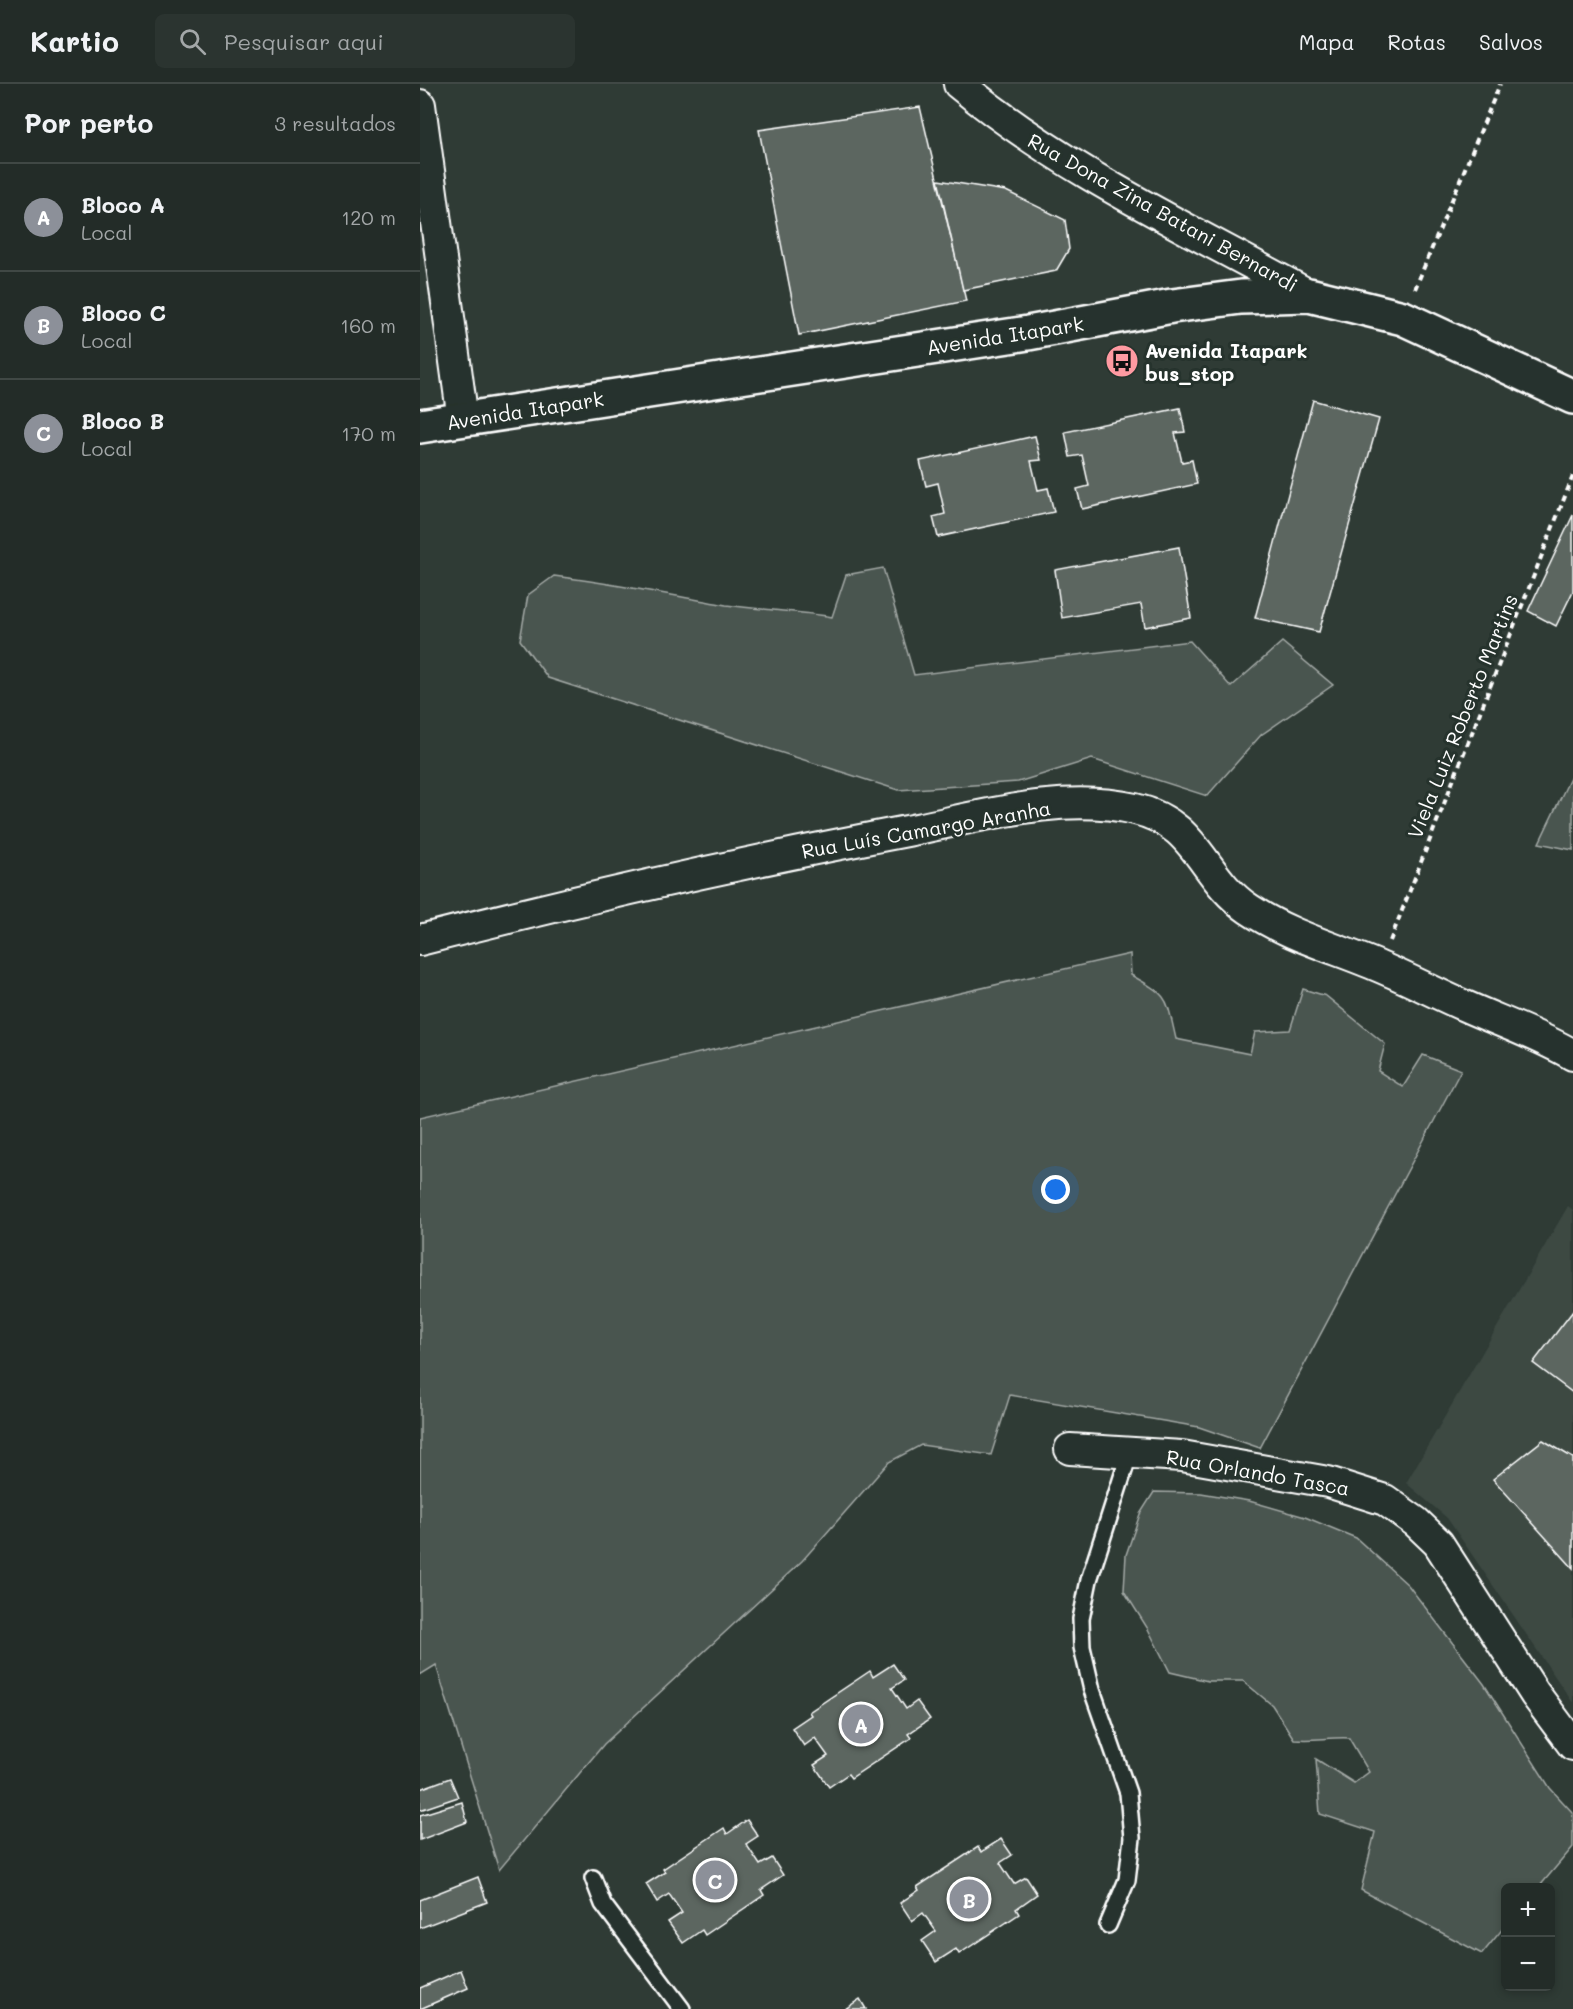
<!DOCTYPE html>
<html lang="pt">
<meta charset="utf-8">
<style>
body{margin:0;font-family:Mali,sans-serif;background:#2b3430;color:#f1f3f6}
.controls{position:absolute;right:18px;bottom:18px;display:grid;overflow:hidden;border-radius:9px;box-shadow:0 3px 9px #0003}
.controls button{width:54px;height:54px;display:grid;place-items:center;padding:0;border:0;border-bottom:2px solid #404845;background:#232c28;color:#f1f3f6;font:30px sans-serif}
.you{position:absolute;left:636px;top:1106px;width:21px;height:21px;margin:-15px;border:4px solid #fff;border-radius:50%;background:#1a73e8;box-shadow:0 0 0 9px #1a73e833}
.badge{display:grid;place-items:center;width:39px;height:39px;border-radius:50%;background:#8c9099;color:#fff;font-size:20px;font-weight:700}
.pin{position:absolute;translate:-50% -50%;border:3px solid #fff;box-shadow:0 2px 6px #0006}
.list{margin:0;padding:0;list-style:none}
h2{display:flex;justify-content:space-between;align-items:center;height:78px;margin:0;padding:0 24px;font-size:26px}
h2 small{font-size:20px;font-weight:400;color:#a3a7a8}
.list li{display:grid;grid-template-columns:39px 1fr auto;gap:18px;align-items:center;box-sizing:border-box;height:108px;padding:0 24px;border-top:2px solid #404845}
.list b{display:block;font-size:22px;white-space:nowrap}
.list p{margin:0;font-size:20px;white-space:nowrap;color:#a3a7a8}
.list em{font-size:20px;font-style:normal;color:#a3a7a8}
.icon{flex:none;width:33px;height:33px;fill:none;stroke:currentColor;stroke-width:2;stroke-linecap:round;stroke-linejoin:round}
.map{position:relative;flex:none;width:1153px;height:1925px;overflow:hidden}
header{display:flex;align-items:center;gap:36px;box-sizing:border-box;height:84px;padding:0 30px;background:#232c28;border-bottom:2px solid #404845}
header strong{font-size:28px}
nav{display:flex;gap:33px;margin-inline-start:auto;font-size:21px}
.search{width:420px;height:54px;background:#2b3430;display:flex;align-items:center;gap:15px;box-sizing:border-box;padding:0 21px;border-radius:9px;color:#a3a7a8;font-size:22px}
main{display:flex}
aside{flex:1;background:#232c28}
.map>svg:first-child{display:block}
.built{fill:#3c4842}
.green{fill:#4a544f;stroke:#a4aaa7;stroke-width:1.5}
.building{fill:#5b6661;stroke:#fff;stroke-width:1.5}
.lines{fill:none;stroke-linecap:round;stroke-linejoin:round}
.service-casing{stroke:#fff;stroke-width:20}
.minor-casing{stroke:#fff;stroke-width:34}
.secondary-casing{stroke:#fff;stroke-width:38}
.path{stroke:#fff;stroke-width:4;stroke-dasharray:6 4.5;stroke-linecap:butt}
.service{stroke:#26332d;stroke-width:15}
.minor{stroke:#26332d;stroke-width:30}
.secondary{stroke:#26332d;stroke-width:33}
.labels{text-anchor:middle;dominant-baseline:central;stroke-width:6;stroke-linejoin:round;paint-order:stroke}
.street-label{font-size:20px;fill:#fff;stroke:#26332d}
.poi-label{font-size:20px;font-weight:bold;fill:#fff;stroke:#26332d;text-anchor:start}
</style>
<header>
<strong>Kartio</strong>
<div class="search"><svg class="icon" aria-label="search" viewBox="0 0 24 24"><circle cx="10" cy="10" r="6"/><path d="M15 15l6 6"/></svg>Pesquisar aqui</div>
<nav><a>Mapa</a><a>Rotas</a><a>Salvos</a></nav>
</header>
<main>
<aside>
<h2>Por perto<small>3 resultados</small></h2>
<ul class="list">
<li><span class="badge">A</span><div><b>Bloco A</b><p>Local</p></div><em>120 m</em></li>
<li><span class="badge">B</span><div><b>Bloco C</b><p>Local</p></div><em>160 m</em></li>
<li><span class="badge">C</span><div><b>Bloco B</b><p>Local</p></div><em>170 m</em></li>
</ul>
</aside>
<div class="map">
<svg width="1153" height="1925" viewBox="0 0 1153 1925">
<rect width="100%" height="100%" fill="#2f3b35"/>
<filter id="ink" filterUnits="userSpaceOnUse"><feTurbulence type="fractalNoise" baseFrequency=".0167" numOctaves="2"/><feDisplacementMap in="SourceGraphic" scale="12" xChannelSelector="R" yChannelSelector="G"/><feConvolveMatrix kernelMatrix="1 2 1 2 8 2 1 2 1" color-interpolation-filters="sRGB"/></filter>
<g filter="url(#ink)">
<path class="built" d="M 1148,1122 L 1153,1126 L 1153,1619 L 1027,1434 L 986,1399 Z"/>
<g class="green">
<path d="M 463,484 L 494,591 L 770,557 L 811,603 L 862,558 L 913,601 L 841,651 L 787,712 L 672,675 L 598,698 L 478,706 L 128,594 L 100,556 L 108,511 L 134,492 C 192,499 249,511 306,521 C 341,526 377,527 412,533 L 426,491 Z"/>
<path d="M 1153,688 L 1153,766 L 1119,759 Z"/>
<path d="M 710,870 L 711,891 C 750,913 746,912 756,955 L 830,970 L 835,948 L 870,946 L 883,905 L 906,912 L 965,960 L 958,987 L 983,1003 L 1003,971 L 1041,986 L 840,1364 L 779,1343 L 590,1311 L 571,1371 L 501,1361 L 469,1378 L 382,1477 L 184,1660 L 79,1786 L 16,1581 L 0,1591 L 0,1033 Z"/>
<path d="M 734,1408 L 781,1409 L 829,1417 L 885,1433 L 936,1454 L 988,1501 L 1064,1600 L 1130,1704 L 1153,1729 L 1153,1763 L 1119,1803 L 1086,1804 L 1085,1842 L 1062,1870 L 941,1806 L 955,1748 L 900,1730 L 896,1675 L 934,1699 L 949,1688 L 929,1654 C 910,1653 893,1657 874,1655 L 852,1621 L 823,1597 L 788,1597 L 750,1588 L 728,1545 L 704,1507 L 706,1471 L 720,1430 Z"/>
</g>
<g class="building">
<path d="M 500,23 L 546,217 L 379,251 L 339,46 Z"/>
<path d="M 518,96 L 586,107 L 645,136 L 649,165 L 636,187 L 543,206 Z"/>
<path d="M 893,316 L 959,335 L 899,548 L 835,534 Z"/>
<path d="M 760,324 L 765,348 L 755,349 L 762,378 L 772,376 L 777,400 L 662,425 L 657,405 L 669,402 L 662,371 L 650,373 L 645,348 Z"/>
<path d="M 615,352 L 621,376 L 611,377 L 618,406 L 628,404 L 634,428 L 518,453 L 513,433 L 525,430 L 518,399 L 506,402 L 500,377 Z"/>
<path d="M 1153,431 L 1153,507 L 1136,542 L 1108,527 Z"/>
<path d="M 759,463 L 771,534 L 725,543 L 721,520 L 642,534 L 635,486 Z"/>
<path d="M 1153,1227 L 1153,1309 L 1113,1279 Z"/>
<path d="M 1123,1356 L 1153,1374 L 1153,1484 L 1073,1395 Z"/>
<path d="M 473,1580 L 484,1596 L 472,1604 L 486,1625 L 497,1617 L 510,1635 L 488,1650 L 491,1654 L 431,1694 L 428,1690 L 409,1703 L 394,1681 L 408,1672 L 395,1654 L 384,1662 L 372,1644 L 391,1631 L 389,1628 L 450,1587 L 453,1593 Z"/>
<path d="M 30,1694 L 38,1713 L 0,1726 L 0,1705 Z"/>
<path d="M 42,1718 L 47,1738 L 0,1756 L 0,1731 Z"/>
<path d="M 327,1736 L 338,1752 L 326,1760 L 340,1781 L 352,1774 L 363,1791 L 341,1806 L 344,1811 L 285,1851 L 282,1846 L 263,1859 L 248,1838 L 262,1829 L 249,1810 L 237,1818 L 226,1800 L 245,1788 L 243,1785 L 304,1744 L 307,1750 Z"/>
<path d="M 581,1755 L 592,1771 L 580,1779 L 594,1800 L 606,1793 L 617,1810 L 596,1825 L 599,1830 L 539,1870 L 536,1865 L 516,1878 L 502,1857 L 516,1847 L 503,1829 L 492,1837 L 480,1819 L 499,1806 L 497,1803 L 558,1763 L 561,1768 Z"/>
<path d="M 58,1793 L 67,1818 L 0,1844 L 0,1816 Z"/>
<path d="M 41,1886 L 48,1904 L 0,1925 L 0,1904 Z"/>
<path d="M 440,1915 L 446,1925 L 425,1925 Z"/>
</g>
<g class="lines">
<defs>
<g id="service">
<path d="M 173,1794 L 183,1820 L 262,1925"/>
<path d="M 688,1841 L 707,1796 L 712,1754 L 708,1709 L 672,1606 L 662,1563 L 661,1535 L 669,1496 L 710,1368"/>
</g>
<g id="minor">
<path d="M 539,0 C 644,87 770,145 889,211"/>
<path d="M 0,21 L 43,336"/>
<path d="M 0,856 C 161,815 323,778 487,747 C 560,733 640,708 715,725 C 779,740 781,793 829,825 C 869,852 916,864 960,883 C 989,895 1017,910 1045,922 C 1081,938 1119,951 1153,971"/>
<path d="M 650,1365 L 762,1372 L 908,1398 L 965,1416 L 996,1438 L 1018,1459 L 1115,1610 L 1153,1661"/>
</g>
<path id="secondary" d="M 0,342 L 608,249 L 752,222 L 821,213 L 889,211 L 983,234 L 1153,313"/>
</defs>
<use href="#service" class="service-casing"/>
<use href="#minor" class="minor-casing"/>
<use href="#secondary" class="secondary-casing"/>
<g class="path">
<path d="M 995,205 L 1080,0"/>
<path d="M 970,857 L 1153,392"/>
</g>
<use href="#service" class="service"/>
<use href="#minor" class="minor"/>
<use href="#secondary" class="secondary"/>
</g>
</g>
<defs>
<symbol id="bus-disc" viewBox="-11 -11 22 22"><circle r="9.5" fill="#ff9aa2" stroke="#26332d"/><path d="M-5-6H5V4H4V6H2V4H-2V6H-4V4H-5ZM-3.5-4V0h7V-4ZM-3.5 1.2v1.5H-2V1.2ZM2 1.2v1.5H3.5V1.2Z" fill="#111"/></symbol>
</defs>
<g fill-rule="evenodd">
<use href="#bus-disc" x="683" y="258" width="38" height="38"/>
</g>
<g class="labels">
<g class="street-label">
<text transform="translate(743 128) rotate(29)">Rua Dona Zina Batani Bernardi</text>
<text transform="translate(585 251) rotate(-9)">Avenida Itapark</text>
<text transform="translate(105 326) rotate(-9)">Avenida Itapark</text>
<text transform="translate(1042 632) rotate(-68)">Viela Luiz Roberto Martins</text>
<text transform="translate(506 745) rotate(-10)">Rua Luís Camargo Aranha</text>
<text transform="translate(838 1388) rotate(10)">Rua Orlando Tasca</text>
</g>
<g class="poi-label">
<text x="725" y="266">Avenida Itapark<tspan x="725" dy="23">bus_stop</tspan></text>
</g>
</g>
</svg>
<div class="controls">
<button>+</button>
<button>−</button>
</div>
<div class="you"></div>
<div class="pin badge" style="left:441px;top:1640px">A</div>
<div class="pin badge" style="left:549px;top:1815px">B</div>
<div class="pin badge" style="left:295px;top:1796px">C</div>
</div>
</main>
